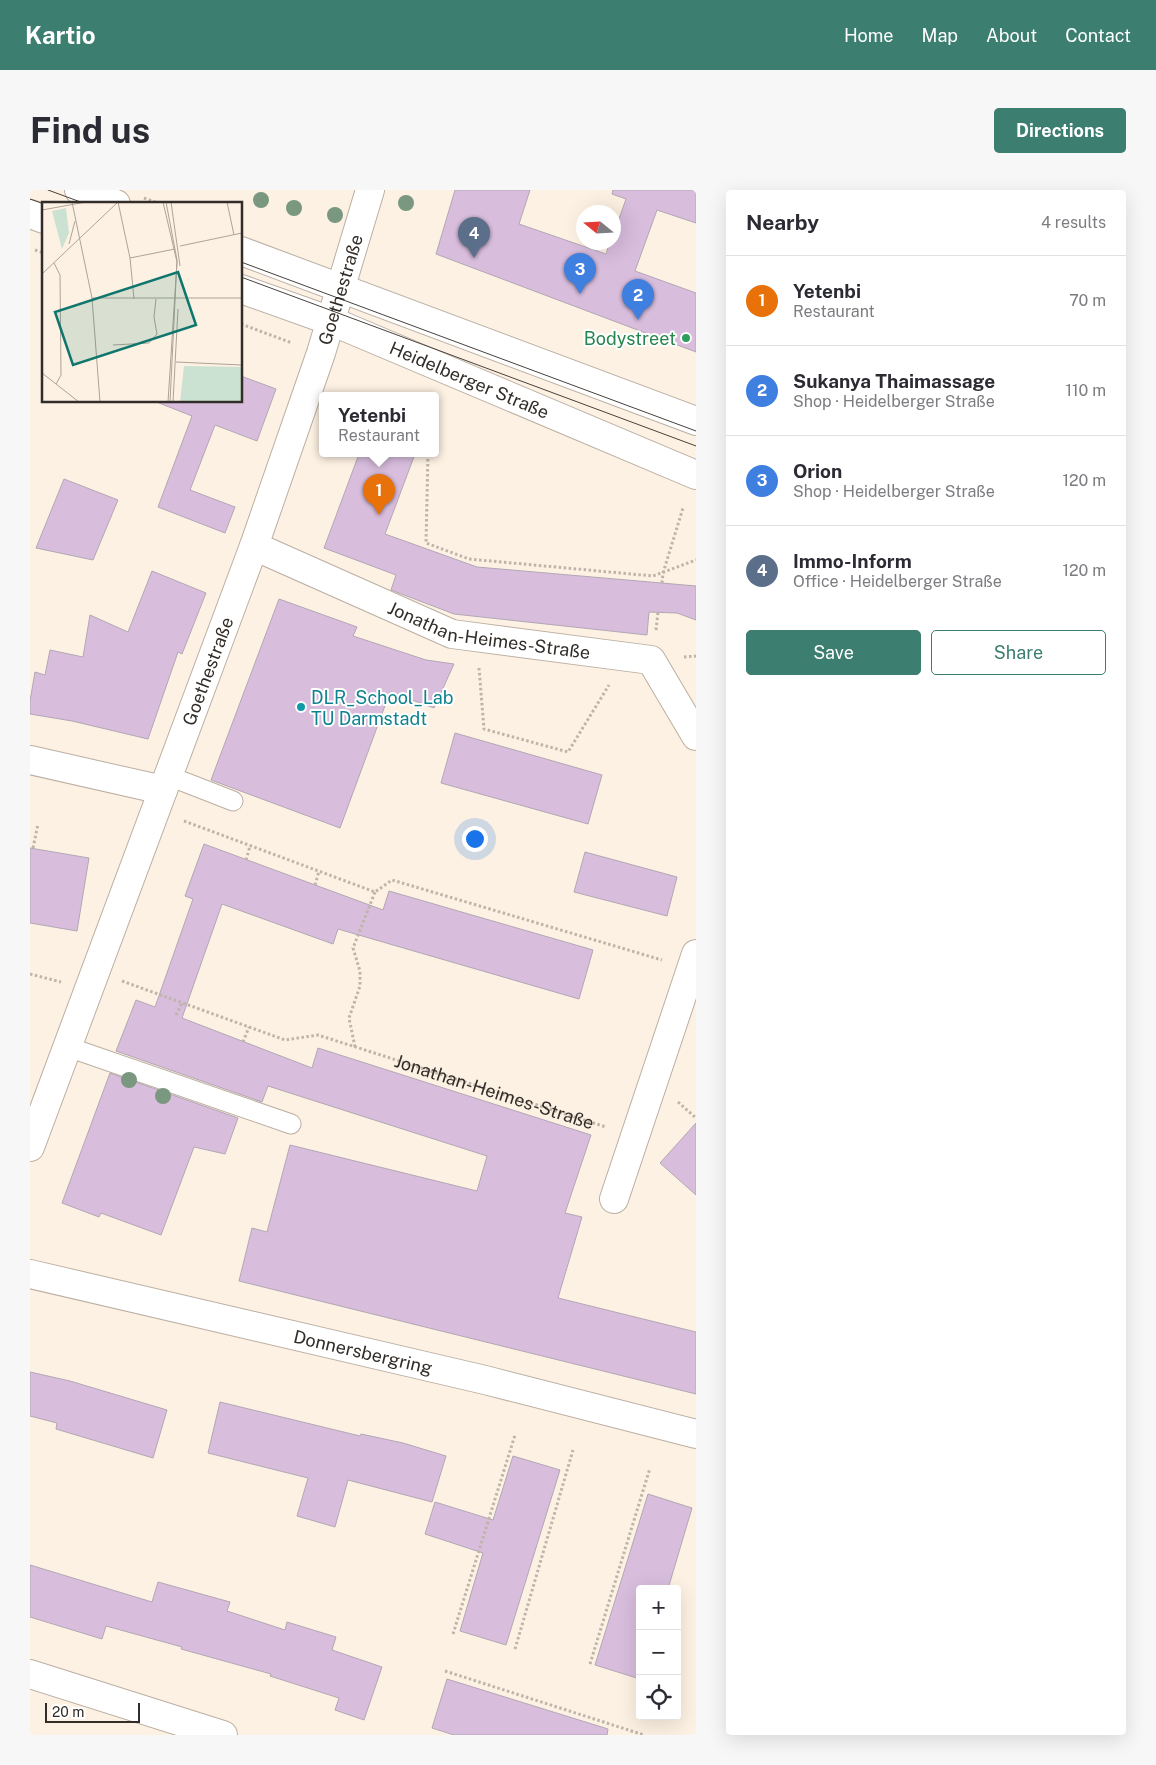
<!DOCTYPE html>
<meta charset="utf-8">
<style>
body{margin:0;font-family:"Public Sans",sans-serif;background:#f7f7f7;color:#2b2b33}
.controls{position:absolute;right:15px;bottom:15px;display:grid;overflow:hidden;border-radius:5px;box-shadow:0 5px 20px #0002}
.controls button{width:45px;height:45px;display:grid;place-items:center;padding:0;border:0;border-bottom:1px solid #e1e1e2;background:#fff;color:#2b2b33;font:25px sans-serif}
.compass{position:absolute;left:546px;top:15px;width:45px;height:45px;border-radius:50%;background:#fff;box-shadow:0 5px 20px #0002;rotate:288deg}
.scale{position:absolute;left:15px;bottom:12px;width:95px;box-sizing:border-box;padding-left:5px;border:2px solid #322d28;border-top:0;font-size:14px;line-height:18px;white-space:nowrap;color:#322d28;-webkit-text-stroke:4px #fff;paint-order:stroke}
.you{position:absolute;left:444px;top:648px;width:18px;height:18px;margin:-12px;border:4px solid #fff;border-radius:50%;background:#1a73e8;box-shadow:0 0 0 8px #1a73e833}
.badge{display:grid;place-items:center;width:32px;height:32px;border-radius:50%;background:#3c7e6f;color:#fff;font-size:16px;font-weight:700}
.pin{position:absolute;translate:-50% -41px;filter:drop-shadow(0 1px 2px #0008)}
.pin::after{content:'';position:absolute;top:26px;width:18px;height:15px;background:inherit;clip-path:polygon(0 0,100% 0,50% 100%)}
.popup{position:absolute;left:289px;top:202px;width:120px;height:65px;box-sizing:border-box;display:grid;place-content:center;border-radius:5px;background:#fff;filter:drop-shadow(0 1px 4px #0005);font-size:16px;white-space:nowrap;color:#7c7c81}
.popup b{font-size:19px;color:#2b2b33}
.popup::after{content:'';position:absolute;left:50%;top:100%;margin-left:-10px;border:10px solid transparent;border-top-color:#fff}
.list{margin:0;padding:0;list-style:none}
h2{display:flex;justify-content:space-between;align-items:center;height:65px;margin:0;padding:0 20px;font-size:21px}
h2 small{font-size:16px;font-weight:400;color:#7c7c81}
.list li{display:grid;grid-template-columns:32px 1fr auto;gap:15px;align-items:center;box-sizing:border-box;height:90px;padding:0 20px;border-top:1px solid #e1e1e2}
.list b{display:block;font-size:19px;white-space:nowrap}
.list p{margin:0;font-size:16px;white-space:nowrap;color:#7c7c81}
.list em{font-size:16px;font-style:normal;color:#7c7c81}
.actions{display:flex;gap:10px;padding:15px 20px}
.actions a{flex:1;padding:11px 0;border:1px solid #3c7e6f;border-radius:5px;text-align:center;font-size:18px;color:#3c7e6f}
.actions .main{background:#3c7e6f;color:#fff}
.icon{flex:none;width:28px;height:28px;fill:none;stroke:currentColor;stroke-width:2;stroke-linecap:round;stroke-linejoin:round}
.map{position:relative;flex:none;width:666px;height:1545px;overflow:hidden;border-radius:5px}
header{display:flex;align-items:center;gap:30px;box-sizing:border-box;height:70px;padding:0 25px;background:#3c7e6f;color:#fff}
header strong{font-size:24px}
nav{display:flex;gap:28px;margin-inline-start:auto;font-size:18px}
.intro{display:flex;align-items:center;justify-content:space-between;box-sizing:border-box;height:120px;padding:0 30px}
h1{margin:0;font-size:35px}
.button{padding:12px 22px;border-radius:5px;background:#3c7e6f;color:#fff;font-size:18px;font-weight:700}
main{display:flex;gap:30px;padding:0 30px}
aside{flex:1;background:#fff;border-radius:5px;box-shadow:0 5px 20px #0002}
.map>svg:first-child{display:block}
.building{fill:#d8bddd;stroke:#b2a7b4}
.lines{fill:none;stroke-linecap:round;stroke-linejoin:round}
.service-casing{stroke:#bbafa3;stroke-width:21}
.minor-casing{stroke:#bbafa3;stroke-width:30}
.secondary-casing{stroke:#bbafa3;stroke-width:30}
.primary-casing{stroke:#bbafa3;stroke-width:30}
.path{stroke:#beb4a9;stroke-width:3;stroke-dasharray:2.5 2.5;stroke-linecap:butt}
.service{stroke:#fff;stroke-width:19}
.minor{stroke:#fff;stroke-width:28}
.secondary{stroke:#fff;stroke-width:28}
.primary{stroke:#fff;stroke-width:28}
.tram{stroke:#48423c;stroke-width:1}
.tree{fill:#7a977f}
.leisure-dot{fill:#2e9e5b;stroke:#fff;stroke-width:2}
.culture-dot{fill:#0f9aa8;stroke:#fff;stroke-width:2}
.labels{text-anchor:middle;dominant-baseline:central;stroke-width:4;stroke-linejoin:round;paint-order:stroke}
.street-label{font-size:18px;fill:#322d28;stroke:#fff}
.leisure-label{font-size:18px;fill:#27864d;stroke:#fff;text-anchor:end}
.culture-label{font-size:18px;fill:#0d838f;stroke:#fff;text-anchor:start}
.inset-road{fill:none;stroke:#aca398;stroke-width:1}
.view{fill:#0f766e;fill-opacity:0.15;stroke:#0f766e;stroke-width:2.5}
.inset-edge{fill:none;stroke:#322d28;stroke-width:2.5}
</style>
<header>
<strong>Kartio</strong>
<nav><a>Home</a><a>Map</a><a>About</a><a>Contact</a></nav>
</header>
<div class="intro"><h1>Find us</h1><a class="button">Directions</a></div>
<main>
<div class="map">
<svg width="666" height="1545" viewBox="0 0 666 1545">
<rect width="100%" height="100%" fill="#fdf1e3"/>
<g class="building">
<path d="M 425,0 L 500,0 L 489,34 L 576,64 L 580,52 L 584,52 L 584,43 L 596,9 L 582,4 L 583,0 L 666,0 L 666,33 L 627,20 L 605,81 L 666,103 L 666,162 L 406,64 Z"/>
<path d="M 211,186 L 246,199 L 227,251 L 185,235 L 160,300 L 205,317 L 195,343 L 128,317 L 162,226 L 129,213 L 130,211 L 211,211 Z"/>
<path d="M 329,264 L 385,264 L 355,344 L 447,377 L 666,396 L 666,430 L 647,423 L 619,422 L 617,445 L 424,424 L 361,400 L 366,385 L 294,358 Z"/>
<path d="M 34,289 L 88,310 L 63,370 L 6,358 Z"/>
<path d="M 122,381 L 176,403 L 152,464 L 148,462 L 118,549 L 42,531 L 0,524 L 0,511 L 5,482 L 15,485 L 20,460 L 53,467 L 60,425 L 98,442 Z"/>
<path d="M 249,409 L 327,437 L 323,446 L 396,470 L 424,474 L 404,518 L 360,502 L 310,638 L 181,590 Z"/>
<path d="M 425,543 L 572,585 L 558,634 L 411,593 Z"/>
<path d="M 174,654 L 353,720 L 359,701 L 563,760 L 549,809 L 308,739 L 303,754 L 192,714 L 152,828 L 282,878 L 288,858 L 561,945 L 535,1023 L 552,1027 L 528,1108 L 666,1142 L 666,1204 L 209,1091 L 222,1038 L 237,1042 L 260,955 L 447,1001 L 457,966 L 238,896 L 232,912 L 86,861 L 106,810 L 125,817 L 163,709 L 155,706 Z"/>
<path d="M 0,658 L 59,668 L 47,741 L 0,733 Z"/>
<path d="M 555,662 L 647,687 L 637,726 L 544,702 Z"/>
<path d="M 80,883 L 208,928 L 195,964 L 164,957 L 131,1045 L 71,1023 L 69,1027 L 32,1013 Z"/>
<path d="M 666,933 L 666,1005 L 630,973 Z"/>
<path d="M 0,1182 L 40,1191 L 137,1220 L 123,1268 L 26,1239 L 27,1233 L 0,1226 Z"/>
<path d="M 190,1212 L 330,1246 L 331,1244 L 373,1253 L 416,1266 L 402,1312 L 318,1290 L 305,1337 L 267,1326 L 278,1288 L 178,1263 Z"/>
<path d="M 483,1266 L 530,1280 L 476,1455 L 430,1441 L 453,1363 L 395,1344 L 405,1312 L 463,1330 Z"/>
<path d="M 618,1304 L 662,1318 L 638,1399 L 610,1399 L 610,1489 L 565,1475 Z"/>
<path d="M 0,1375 L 122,1412 L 128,1392 L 200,1412 L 197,1421 L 255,1440 L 257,1432 L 306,1447 L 302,1460 L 352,1477 L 334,1530 L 305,1520 L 309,1508 L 240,1486 L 241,1484 L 151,1459 L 152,1457 L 76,1436 L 72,1449 L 0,1427 Z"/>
<path d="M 417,1489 L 578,1539 L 577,1545 L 424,1545 L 402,1538 Z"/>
</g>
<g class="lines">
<defs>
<g id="service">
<path d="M 139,586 L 203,611"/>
<path d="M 38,857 L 261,934"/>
</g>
<g id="minor">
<path id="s2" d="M 224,356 L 422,444 L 621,470 L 666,546"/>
<path d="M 0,570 L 133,600"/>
<path id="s3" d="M 0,957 L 224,356 L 291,163 L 340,0"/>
<path d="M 584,1009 L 666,764"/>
<path d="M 0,1484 L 193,1545"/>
</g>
<g id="secondary">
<path d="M 49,0 L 86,14"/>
<path d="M 0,24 L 14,29"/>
<path d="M 211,61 L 666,231"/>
<path id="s4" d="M 211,99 L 301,131 L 666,285"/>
</g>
<g id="primary">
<path id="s5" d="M 0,1084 L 455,1190 L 666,1244"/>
</g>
</defs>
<use href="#service" class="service-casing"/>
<use href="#minor" class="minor-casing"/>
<use href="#secondary" class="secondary-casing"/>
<use href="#primary" class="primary-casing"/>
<g class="path">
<path d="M 114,8 L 130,14"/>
<path d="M 5,60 L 14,63"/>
<path d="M 211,134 L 262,153"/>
<path d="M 398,264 L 396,353 L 439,369 L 623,386 L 666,370"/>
<path d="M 632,393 L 633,383 L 653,318"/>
<path d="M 626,440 L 628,422"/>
<path d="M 654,467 L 666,466"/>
<path d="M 449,478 L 454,539 L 538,562 L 579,495"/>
<path d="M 154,631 L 345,702 L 362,690 L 632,770"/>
<path d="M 3,658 L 8,634"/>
<path d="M 216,670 L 220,656"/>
<path d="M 285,695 L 289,681"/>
<path d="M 0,784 L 31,792"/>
<path id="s1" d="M 92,791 L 255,850 L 288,845 L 576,937"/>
<path d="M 146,825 L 152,813"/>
<path d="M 213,852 L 219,837"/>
<path d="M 325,857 L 319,828 L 330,796 L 330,781 L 323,758 L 345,702"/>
<path d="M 648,912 L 666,928"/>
<path d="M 423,1444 L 485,1245"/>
<path d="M 485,1459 L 543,1260"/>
<path d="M 560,1474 L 620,1278"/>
<path d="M 415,1481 L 614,1545"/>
</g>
<use href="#service" class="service"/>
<use href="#minor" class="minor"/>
<use href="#secondary" class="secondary"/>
<use href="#primary" class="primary"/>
<g class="tram">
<path d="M 18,0 L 56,14"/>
<path d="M 0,9 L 14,14"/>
<path d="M 211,72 L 666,241"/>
<path d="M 211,87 L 666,256"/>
</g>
</g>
<g class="tree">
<circle cx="231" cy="10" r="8"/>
<circle cx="376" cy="13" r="8"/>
<circle cx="264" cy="18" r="8"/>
<circle cx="305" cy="25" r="8"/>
<circle cx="99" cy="890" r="8"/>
<circle cx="133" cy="906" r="8"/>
</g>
<circle class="leisure-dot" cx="656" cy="148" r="5"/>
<circle class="culture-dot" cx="271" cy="517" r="5"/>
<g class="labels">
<g class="street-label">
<text stroke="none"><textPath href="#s3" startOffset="912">Goethestraße</textPath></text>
<text stroke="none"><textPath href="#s4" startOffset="246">Heidelberger Straße</textPath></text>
<text stroke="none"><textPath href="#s2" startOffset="252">Jonathan-Heimes-Straße</textPath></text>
<text stroke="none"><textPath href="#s3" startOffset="508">Goethestraße</textPath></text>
<text stroke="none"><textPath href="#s1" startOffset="392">Jonathan-Heimes-Straße</textPath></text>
<text stroke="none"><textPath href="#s5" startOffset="342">Donnersbergring</textPath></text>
</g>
<g class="leisure-label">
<text x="646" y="148">Bodystreet</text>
</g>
<g class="culture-label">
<text x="281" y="507">DLR_School_Lab<tspan x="281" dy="21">TU Darmstadt</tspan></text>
</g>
</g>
<g transform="translate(12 12)">
<rect width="200" height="200" fill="#fdf1e3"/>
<path d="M 24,6 L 27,31 L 20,47 L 10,9 ZM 142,164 L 200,165 L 200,200 L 138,200 Z" fill="#cbe2d2"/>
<path class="inset-road" d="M 30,0 L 50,96 L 58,200M 76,0 L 88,56 L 92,97M 121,0 L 135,60 L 126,200M 124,0 L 135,58 L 128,200M 129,0 L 138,64M 185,0 L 192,33M 0,8 L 44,0M 27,42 L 33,19M 138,44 L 200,31M 88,56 L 133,47M 12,61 L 18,73 L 19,173 L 14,182M 0,72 L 76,0M 50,96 L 200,96M 71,143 L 107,141 L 115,132 L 112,115 L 114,97M 134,160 L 200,163M 0,171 L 37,200M 131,200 L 136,107"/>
<path class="view" d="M 136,70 L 154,123 L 31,163 L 13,110 Z"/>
<rect width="200" height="200" class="inset-edge"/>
</g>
</svg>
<div class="controls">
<button>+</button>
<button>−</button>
<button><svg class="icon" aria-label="locate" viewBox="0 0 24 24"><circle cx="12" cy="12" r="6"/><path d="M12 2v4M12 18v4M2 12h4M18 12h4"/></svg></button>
</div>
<svg class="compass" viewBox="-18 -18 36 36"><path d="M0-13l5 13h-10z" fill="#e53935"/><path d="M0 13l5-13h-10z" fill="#7c7c81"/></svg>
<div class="scale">20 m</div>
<div class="you"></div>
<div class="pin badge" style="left:349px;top:325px;background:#e8710a">1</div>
<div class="popup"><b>Yetenbi</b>Restaurant</div>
<div class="pin badge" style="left:608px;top:130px;background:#3f7fe0">2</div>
<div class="pin badge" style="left:550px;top:104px;background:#3f7fe0">3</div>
<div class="pin badge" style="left:444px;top:68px;background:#5c6f8a">4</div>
</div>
<aside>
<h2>Nearby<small>4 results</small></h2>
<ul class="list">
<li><span class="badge" style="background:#e8710a">1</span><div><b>Yetenbi</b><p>Restaurant</p></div><em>70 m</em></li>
<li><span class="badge" style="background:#3f7fe0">2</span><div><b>Sukanya Thaimassage</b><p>Shop · Heidelberger Straße</p></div><em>110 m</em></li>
<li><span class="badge" style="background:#3f7fe0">3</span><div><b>Orion</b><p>Shop · Heidelberger Straße</p></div><em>120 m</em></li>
<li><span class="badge" style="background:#5c6f8a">4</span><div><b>Immo-Inform</b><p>Office · Heidelberger Straße</p></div><em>120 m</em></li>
</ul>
<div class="actions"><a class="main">Save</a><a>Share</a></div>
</aside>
</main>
